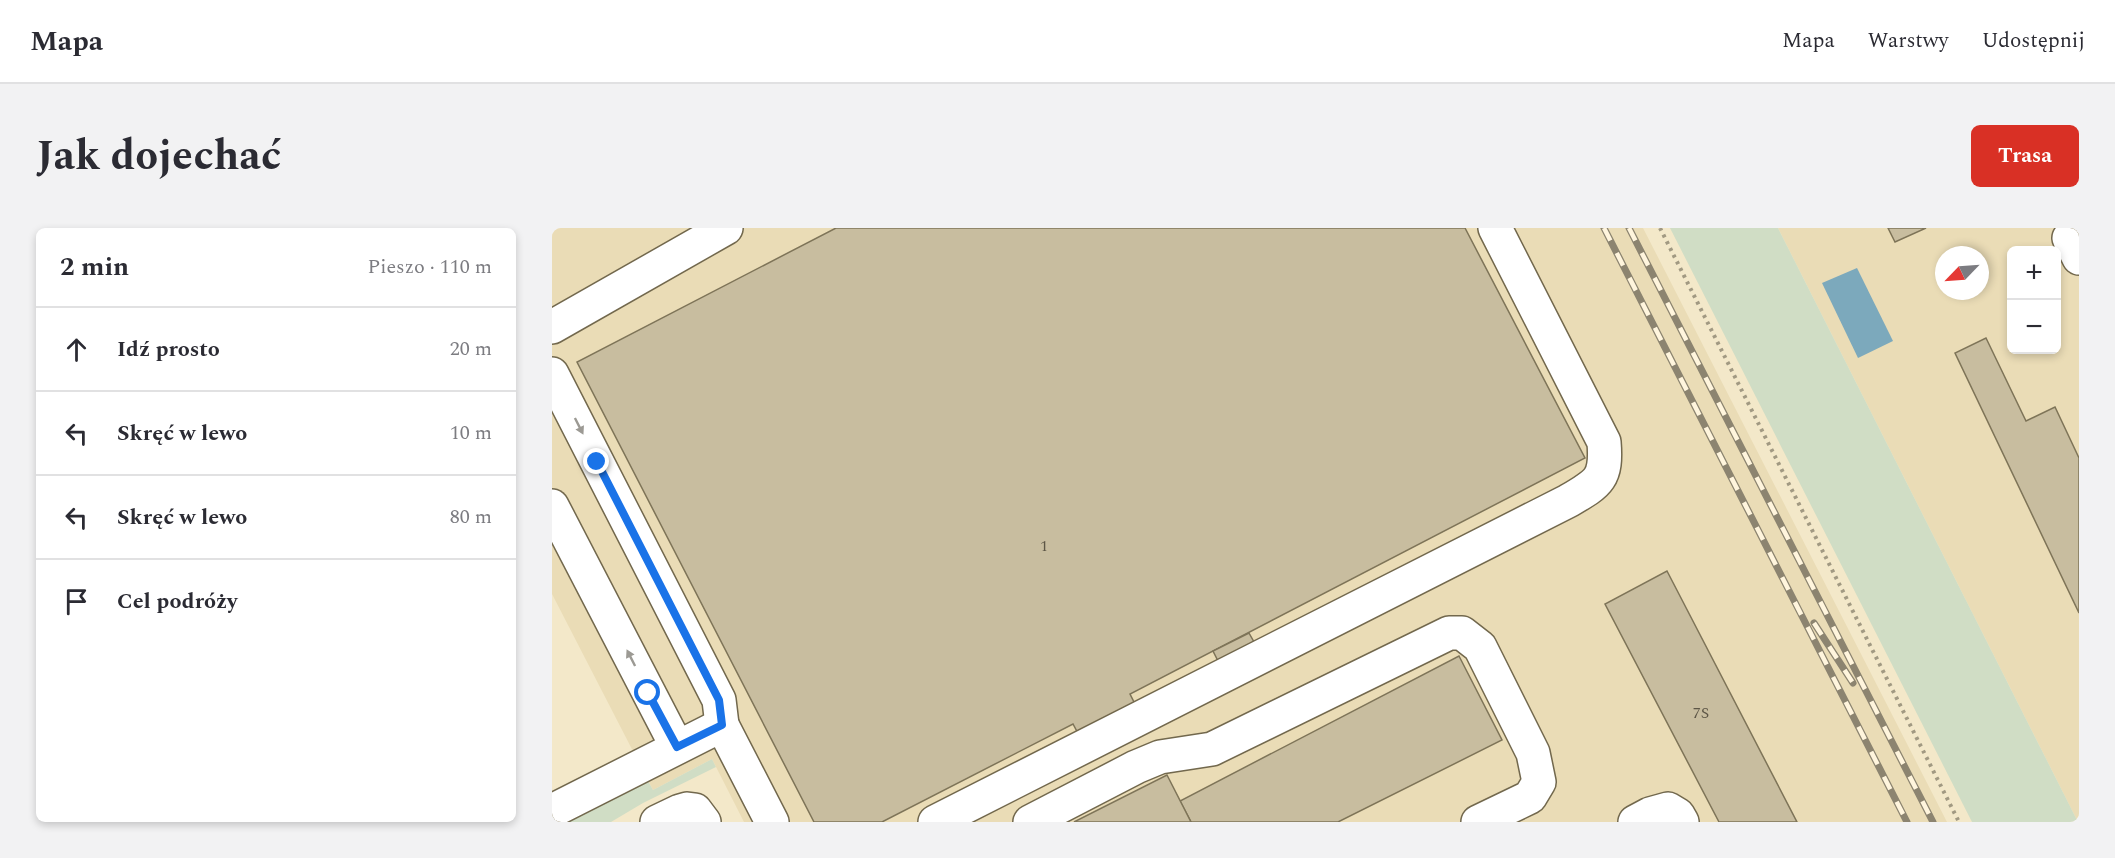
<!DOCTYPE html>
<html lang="pl">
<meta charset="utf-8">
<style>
body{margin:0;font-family:Spectral,serif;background:#f2f2f3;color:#2b2b33}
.controls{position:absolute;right:18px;top:18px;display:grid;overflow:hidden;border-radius:9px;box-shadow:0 3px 9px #0003}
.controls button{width:54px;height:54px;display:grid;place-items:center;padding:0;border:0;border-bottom:2px solid #e1e1e2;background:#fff;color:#2b2b33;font:30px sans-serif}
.compass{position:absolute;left:1383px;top:18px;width:54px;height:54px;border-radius:50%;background:#fff;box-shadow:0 3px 9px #0003;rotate:245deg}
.stop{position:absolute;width:18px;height:18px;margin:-14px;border:4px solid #1a73e8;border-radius:50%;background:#fff}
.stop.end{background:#1a73e8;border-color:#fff;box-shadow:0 2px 6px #0008}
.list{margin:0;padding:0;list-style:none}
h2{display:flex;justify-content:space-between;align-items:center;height:78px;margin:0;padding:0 24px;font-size:26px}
h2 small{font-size:20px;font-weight:400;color:#7c7c81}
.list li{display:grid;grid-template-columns:39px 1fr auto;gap:18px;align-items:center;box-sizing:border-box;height:84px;padding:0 24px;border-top:2px solid #e1e1e2}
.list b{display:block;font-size:22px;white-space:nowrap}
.list em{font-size:20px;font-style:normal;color:#7c7c81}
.icon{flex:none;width:33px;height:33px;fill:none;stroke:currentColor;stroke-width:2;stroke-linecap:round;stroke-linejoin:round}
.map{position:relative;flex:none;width:1527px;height:594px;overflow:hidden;border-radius:9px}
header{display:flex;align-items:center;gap:36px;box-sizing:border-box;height:84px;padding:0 30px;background:#fff;border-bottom:2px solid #e1e1e2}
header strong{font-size:28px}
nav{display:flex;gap:33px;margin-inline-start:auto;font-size:21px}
.intro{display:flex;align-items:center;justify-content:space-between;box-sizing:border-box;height:144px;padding:0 36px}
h1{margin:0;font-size:42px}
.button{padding:15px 27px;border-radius:9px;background:#d93025;color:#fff;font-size:21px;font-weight:700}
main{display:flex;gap:36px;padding:0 36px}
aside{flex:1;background:#fff;border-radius:9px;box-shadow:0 3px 9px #0003}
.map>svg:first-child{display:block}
.built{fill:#eadcb6;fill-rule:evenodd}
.green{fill:#d0ddc5}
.water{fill:#7ca9bc}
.building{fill:#c8bd9f;stroke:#7e7458;stroke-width:1.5}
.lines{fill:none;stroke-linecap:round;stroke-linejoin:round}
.minor-casing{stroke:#72684d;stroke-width:36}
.path{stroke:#a19982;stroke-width:4;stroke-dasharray:3 4.5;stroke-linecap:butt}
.minor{stroke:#fff;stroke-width:33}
.rail-casing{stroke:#8c8470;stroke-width:7}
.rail{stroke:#fff5dd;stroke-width:4.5;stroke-dasharray:14;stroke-linecap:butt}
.oneway{fill:#9c9a94}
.route{stroke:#1a73e8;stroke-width:8}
.labels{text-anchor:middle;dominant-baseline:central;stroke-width:4.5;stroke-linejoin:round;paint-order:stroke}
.number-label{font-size:16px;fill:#5d5646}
</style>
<header>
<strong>Mapa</strong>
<nav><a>Mapa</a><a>Warstwy</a><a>Udostępnij</a></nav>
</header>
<div class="intro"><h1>Jak dojechać</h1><a class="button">Trasa</a></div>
<main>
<aside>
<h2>2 min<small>Pieszo · 110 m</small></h2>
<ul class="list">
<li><svg class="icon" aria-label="ahead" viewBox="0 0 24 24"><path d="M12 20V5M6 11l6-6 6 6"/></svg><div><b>Idź prosto</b></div><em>20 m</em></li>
<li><svg class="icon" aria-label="left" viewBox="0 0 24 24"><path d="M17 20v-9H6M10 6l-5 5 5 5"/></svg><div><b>Skręć w lewo</b></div><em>10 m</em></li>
<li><svg class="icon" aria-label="left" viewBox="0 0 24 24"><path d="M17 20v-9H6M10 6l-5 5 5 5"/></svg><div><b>Skręć w lewo</b></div><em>80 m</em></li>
<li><svg class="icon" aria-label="arrive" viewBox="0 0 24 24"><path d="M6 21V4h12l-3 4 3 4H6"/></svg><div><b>Cel podróży</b></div></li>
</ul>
</aside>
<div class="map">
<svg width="1527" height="594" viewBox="0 0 1527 594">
<rect width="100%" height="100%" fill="#f3e8c9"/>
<g class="built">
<path d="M 0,0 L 1091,0 L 1395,594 L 192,594 L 160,531 L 101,562 L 0,366 Z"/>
<path d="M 1226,0 L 1527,0 L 1527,594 L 1526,594 ZM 1460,22 L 1504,22 L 1504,122 L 1460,122 ZM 1392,27 L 1428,27 L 1428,63 L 1392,63 Z"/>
</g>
<g class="green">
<path d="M 1118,0 L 1226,0 L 1526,594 L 1420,594 Z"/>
<path d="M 160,531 L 164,539 L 91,575 L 59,594 L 11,594 L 95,551 L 101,562 Z"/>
</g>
<path class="water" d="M 1305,40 L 1341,113 L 1306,130 L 1270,55 Z"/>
<g class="building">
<path d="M 284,0 L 913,0 L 1033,230 L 578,466 L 586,482 L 528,509 L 521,496 L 330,594 L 262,594 L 25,134 Z"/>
<path d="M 1336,0 L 1374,0 L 1343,14 Z"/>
<path d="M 1434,110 L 1474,193 L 1503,179 L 1527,230 L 1527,385 L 1403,125 Z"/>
<path d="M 1115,343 L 1245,594 L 1167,594 L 1053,376 Z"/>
<path d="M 697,405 L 702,414 L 666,433 L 661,423 Z"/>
<path d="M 907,428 L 950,512 L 786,594 L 639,594 L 628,573 Z"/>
<path d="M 615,547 L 639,594 L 522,594 Z"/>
</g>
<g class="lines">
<defs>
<g id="minor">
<path d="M 1527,5 L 1517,10 L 1527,30"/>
<path d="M 0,99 L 174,0"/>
<path d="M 0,146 L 167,472 L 170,497"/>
<path d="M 0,278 L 125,519"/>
<path d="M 0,583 L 170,497 L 220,594"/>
<path d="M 105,594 L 128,583 L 135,581 L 143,582 L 152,594"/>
<path d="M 383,594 L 1016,273 C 1047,255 1055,251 1052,214 L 943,0"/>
<path d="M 478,594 L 584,539 L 608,529 L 660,521 L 897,405 L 910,405 L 928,419 L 981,525 L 987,554 L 978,569 L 926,594"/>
<path d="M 1083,594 L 1098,586 L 1116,581 L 1126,587 L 1130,594"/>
</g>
</defs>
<use href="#minor" class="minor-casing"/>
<path class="path" d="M 1108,0 L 1407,594"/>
<use href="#minor" class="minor"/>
<defs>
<g id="rail">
<path d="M 1052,0 L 1355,594"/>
<path d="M 1077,0 L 1381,594"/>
<path d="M 1262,395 L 1301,455"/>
</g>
</defs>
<use href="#rail" class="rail-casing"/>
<use href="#rail" class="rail"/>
</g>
<defs><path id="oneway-solid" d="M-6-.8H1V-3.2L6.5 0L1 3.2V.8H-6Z" transform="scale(1.5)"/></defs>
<g class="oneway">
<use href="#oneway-solid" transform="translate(27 198) rotate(63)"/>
<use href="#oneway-solid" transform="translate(79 430) rotate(-117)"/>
</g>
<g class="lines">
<path class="route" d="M 45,234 L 167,472 L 170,497 L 125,519 L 96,465"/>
</g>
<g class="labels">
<g class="number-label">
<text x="492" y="318">1</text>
<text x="1149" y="485">7S</text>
</g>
</g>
</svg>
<div class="controls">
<button>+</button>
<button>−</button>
</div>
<svg class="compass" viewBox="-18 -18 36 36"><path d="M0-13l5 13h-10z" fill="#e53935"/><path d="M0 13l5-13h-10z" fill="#7c7c81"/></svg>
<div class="stop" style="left:96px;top:465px"></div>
<div class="stop end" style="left:45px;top:234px"></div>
</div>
</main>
